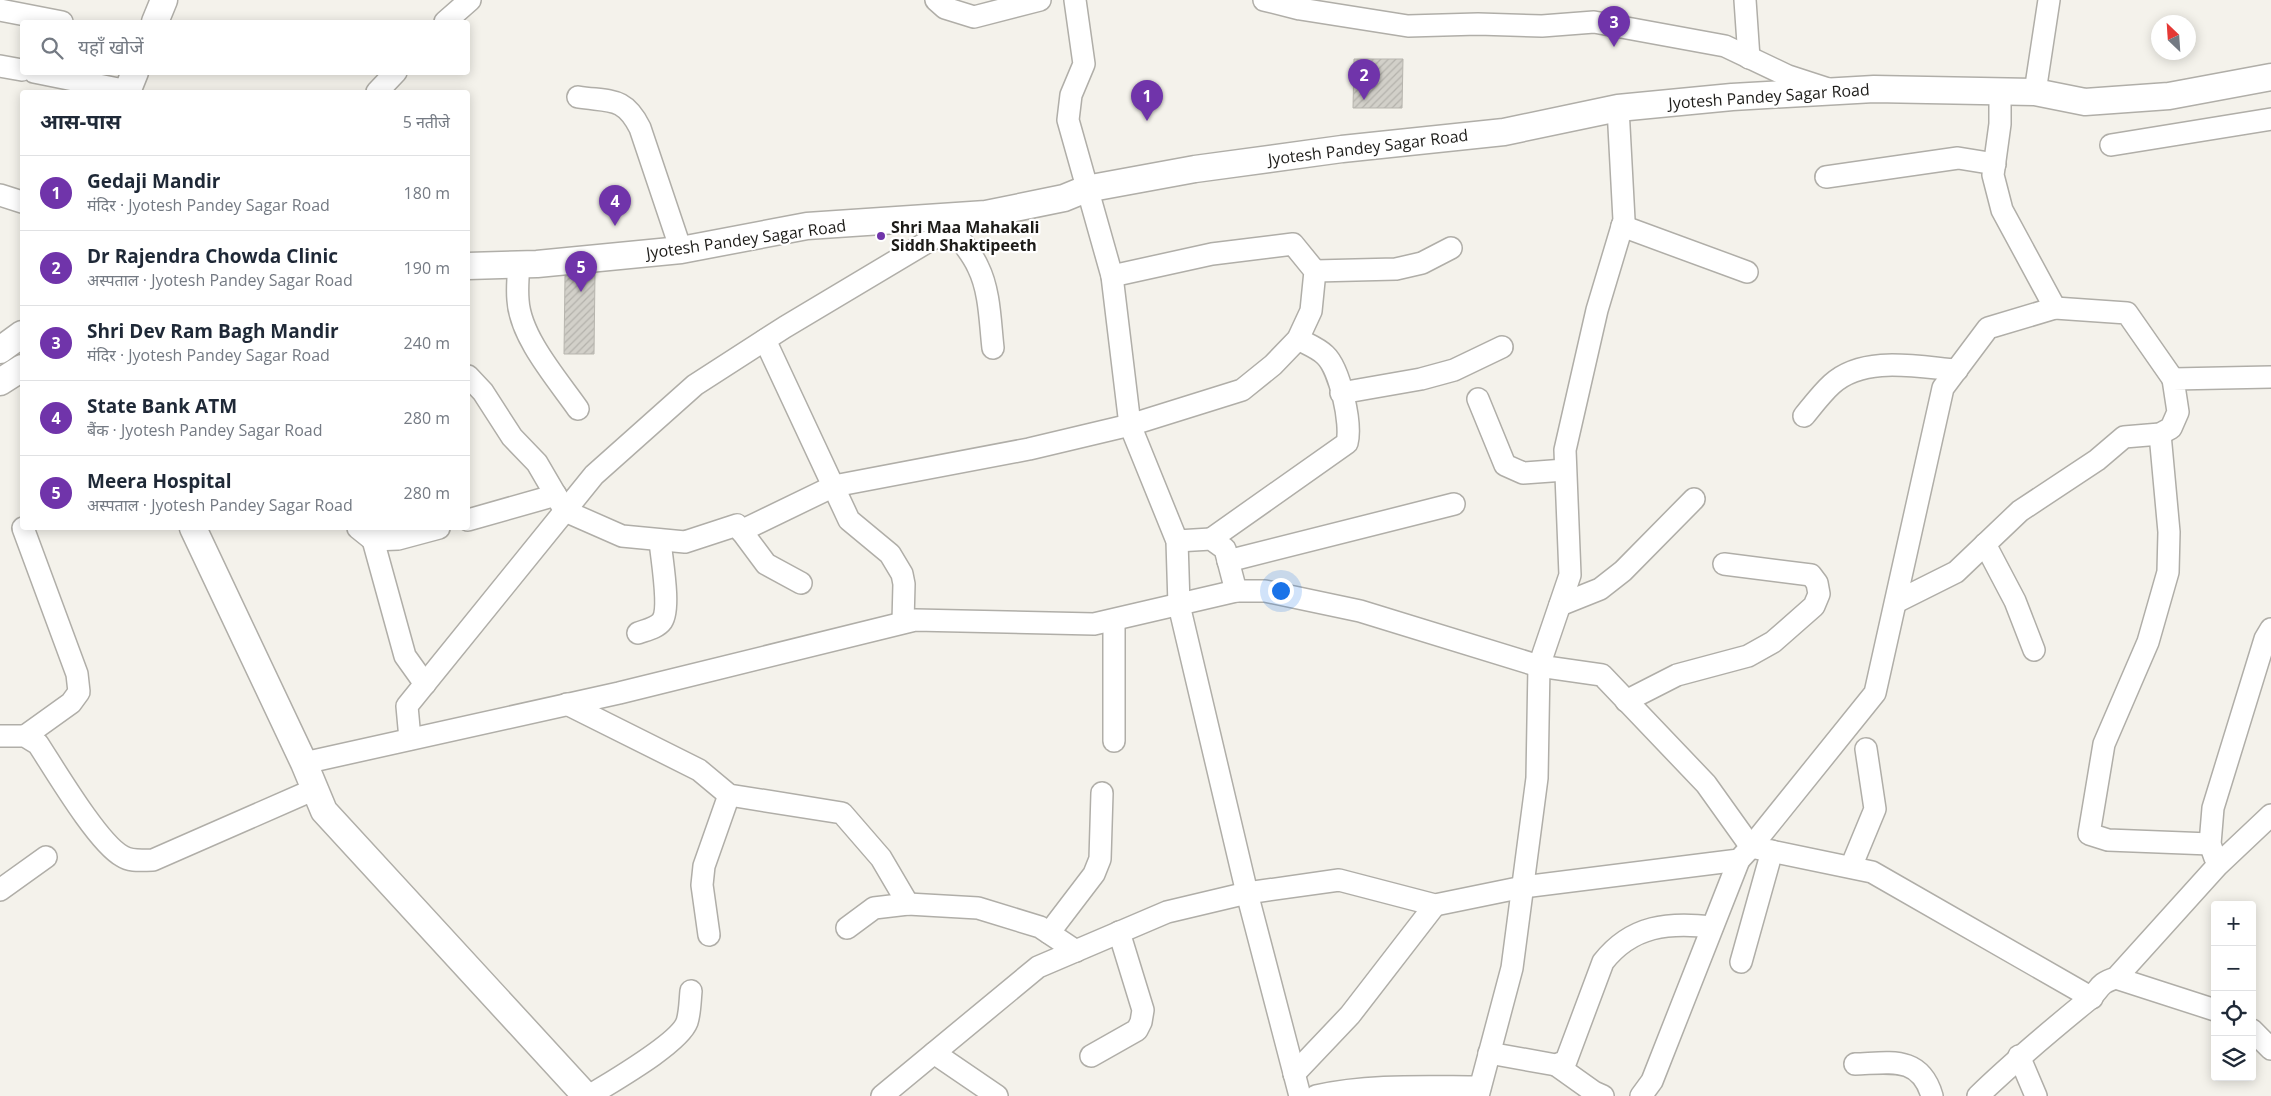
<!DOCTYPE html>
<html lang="hi">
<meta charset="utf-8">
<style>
body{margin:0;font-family:"Open Sans","Noto Sans Devanagari",sans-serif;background:#f6f6f7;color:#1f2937}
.controls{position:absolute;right:15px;bottom:15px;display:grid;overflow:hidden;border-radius:5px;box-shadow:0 2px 12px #0003}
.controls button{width:45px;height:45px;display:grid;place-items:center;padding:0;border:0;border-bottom:1px solid #e0e1e3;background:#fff;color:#1f2937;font:25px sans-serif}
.compass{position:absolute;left:2151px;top:15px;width:45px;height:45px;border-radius:50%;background:#fff;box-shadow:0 2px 12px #0003;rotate:335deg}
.you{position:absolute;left:1280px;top:590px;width:18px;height:18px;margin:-12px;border:4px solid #fff;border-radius:50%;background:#1a73e8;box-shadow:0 0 0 8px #1a73e833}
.badge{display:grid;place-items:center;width:32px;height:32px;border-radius:50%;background:#7034aa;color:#fff;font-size:16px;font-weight:700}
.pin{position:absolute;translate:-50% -41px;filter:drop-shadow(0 1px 2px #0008)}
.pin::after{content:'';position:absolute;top:26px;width:18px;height:15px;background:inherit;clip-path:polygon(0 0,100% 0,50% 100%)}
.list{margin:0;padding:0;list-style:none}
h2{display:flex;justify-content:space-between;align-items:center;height:65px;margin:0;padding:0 20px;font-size:21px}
h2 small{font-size:16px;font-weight:400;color:#747a83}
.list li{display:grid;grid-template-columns:32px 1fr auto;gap:15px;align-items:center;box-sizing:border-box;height:75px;padding:0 20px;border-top:1px solid #e0e1e3}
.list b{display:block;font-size:19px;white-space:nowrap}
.list p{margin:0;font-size:16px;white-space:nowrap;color:#747a83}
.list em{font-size:16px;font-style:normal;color:#747a83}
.icon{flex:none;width:28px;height:28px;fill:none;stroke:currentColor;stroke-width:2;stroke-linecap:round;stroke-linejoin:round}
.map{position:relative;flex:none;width:2271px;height:1096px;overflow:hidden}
.search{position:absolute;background:#fff;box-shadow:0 2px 12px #0003;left:20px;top:20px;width:450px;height:55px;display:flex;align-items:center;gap:12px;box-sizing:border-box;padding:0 18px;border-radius:5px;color:#747a83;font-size:19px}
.panel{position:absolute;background:#fff;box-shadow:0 2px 12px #0003;left:20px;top:90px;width:450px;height:440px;border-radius:5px}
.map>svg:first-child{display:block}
.building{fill:url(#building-hatch);stroke:#b7b5ae}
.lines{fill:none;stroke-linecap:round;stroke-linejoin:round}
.minor-casing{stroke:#b0aea8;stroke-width:24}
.major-casing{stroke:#b0aea8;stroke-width:29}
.minor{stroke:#fff;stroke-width:21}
.major{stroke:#fff;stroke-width:26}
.poi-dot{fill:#7034aa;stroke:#fff;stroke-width:2}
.labels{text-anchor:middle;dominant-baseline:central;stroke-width:4.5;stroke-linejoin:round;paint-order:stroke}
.street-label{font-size:16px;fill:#1d1c19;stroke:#fff}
.poi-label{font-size:16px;font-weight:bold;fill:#1d1c19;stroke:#fff;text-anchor:start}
</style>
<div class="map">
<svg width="2271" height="1096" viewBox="0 0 2271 1096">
<defs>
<pattern id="building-hatch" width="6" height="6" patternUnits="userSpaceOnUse" patternTransform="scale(1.25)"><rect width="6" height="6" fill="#d2d0c9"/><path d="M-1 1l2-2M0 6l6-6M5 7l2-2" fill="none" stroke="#b4b2ac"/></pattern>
</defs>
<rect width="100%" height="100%" fill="#f4f2eb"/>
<g class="building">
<path d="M 1354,59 L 1403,59 L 1402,108 L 1353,108 Z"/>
<path d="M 595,273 L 594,354 L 564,354 L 565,276 Z"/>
</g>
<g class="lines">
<defs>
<g id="minor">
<path d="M 936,0 L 945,8 L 974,17 L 1040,0"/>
<path d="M 1075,0 L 1084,64 L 1071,95 L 1068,120 L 1112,276 L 1130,425 L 1177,541 L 1179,605 L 1247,893 L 1300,1096"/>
<path d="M 1264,0 L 1300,9 L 1408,26 L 1478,24 L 1542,26 L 1594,22 L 1725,46 L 1788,76 L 1828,89"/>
<path d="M 1745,0 L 1749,58"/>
<path d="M 0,10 L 62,22"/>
<path d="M 445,22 L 470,0"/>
<path d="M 0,66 L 22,70"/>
<path d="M 34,72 L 128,91"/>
<path d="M 377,92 L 396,72"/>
<path d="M 2035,92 L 2049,0"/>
<path d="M 578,97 C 610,102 624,96 640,128 L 681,250"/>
<path d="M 2111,145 L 2271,119"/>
<path d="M 1826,177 L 1958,158 L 1995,164"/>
<path d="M 0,195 L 22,202"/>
<path d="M 949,225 C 959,239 971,251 978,267 C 990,291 990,322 993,348"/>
<path d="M 1622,226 L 1747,272"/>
<path d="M 519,265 C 518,276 517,289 518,300 C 520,337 557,379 578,409"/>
<path d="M 1315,271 L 1396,269 L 1422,263 L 1451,248"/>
<path d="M 2055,308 L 2127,313 L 2173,379"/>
<path d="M 765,340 L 849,520 L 890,554 L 902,574 L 904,584 L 903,622"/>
<path d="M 468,376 L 483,392 L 512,437 L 537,463 L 565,511 L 622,536 L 685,542 L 737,525 L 766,564 L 801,583"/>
<path d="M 1341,393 L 1421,379 L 1454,370 L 1502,347"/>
<path d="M 1478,399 L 1505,465 L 1523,473 L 1565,470"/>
<path d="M 1804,416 C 1813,405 1822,393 1832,384 C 1864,355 1918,367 1957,370"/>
<path d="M 2160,434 L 2169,532 L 2168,572 L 2148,642 L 2104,744 L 2089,834 L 2108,840 L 2210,844"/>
<path d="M 468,520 L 556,495"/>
<path d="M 23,528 L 77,674 L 79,692 L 71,703 L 25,736"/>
<path d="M 358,528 L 373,540 L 398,539 L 439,528"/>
<path d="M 741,531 L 834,486 L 1029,449 L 1130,425 L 1242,390 L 1273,365 L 1298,339 L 1311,311 L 1315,271 L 1293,244 L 1212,254 L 1112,276"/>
<path d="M 1211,539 L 1347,443 C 1352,424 1340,369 1325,355 C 1318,348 1307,344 1298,339"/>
<path d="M 373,540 L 405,656 L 425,684"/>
<path d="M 1177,541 L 1211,539 L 1225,549 L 1236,591"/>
<path d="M 1985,544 L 2015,601 L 2034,650"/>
<path d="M 1228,561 L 1454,504"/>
<path d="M 1896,602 L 1956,572 L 2020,511 L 2097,460 L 2124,437 L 2160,434 L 2171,428 L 2178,412 L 2173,379 L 2271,377"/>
<path d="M 1560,605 L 1600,589 L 1623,571 L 1694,499"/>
<path d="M 1114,620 L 1114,741"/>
<path d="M 638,633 C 646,630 657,628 662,621 C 671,608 661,556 660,540"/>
<path d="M 1626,701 L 1677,675 L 1748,656 L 1773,642 L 1814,606 L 1819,594 L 1817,583 L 1811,575 L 1724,564"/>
<path d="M 567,704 L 699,770 L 729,795 L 842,813 L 881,858 L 908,904"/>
<path d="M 0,736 L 25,736 L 38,744 C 55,770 98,843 122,856 C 131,862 142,860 153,860 L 315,789"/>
<path d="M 410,739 L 407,706 L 594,475 L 695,385 L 785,327 L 934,238 L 960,216"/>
<path d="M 304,763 L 619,693 L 915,620 L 1094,624 L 1236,591 L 1265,591 L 1360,611 L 1539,666 L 1602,675 L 1706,784 L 1751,847 L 1872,872 L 2092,998"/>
<path d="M 2215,858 L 2210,844 L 2213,808 L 2265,639 L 2271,629"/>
<path d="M 1851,867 L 1875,809 L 1866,749"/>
<path d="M 0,890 L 46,857"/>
<path d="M 847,928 L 874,908 L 908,904 L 978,908 L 1040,927 L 1076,951"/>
<path d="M 1049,933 L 1094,874 L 1100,859 L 1102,793"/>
<path d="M 709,935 L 702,885 L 704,866 L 729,795"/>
<path d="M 1741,962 L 1772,851"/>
<path d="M 2116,978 L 2215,1010"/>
<path d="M 2252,1030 L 2271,1049"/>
<path d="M 934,1053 L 997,1096"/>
<path d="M 1489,1053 L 1556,1065 L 1566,1061 L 1603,962 C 1632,925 1669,922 1712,927"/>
<path d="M 1091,1056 L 1137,1030 L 1141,1022 L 1143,1010 L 1119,932"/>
<path d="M 2019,1056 L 2036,1096"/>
<path d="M 1855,1064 C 1890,1063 1920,1055 1932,1096"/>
<path d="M 1556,1065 L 1594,1092 L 1603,1096"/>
<path d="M 1294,1074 L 1350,1015 L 1435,905"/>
<path d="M 589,1096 C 611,1082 679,1044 687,1022 C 690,1013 690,1001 691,991"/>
<path d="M 882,1096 L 1038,967 L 1167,912 L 1247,893 L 1339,880 L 1435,905 L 1523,887 L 1739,860 L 1751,847 L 1875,693 L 1943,388 L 1988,328 L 2055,308 L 2002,210 L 1993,175 L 2000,124 L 2000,90"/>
<path d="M 1316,1096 C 1369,1084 1426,1087 1480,1087"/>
<path d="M 1478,1096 L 1512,968 L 1537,778 L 1539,666 L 1570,575 L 1565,450 L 1597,310 L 1624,220 L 1618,108"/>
<path d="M 1641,1096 L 1652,1081 L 1739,860"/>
<path d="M 1978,1096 C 2013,1062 2049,1032 2087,1001 C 2101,990 2096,984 2116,978 L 2218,865 L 2271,815"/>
</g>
<g id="major">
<path d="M 155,22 L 164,0"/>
<path d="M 127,92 L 135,72"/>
<path d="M 468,266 L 537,264 L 681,250 L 807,226 L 986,214 L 1064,198 L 1086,189 L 1195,169 L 1342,149 L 1504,132 L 1618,108 L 1732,97 L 1874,89 L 2035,92 L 2085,102 L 2169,96 L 2271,77"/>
<path d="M 0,350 L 22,334"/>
<path d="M 0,382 L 22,368"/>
<path d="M 193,528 L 304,763 L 324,811 L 586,1096"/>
</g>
</defs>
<use href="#minor" class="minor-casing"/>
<use href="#major" class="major-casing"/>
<use href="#minor" class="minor"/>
<use href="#major" class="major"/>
</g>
<circle class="poi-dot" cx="881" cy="236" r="5"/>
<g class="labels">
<g class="street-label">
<text transform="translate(1769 96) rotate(-4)">Jyotesh Pandey Sagar Road</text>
<text transform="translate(1368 147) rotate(-7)">Jyotesh Pandey Sagar Road</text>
<text transform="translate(746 239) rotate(-8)">Jyotesh Pandey Sagar Road</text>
</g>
<g class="poi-label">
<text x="891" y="227">Shri Maa Mahakali<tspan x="891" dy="18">Siddh Shaktipeeth</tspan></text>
</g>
</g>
</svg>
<div class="controls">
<button>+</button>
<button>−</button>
<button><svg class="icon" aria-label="locate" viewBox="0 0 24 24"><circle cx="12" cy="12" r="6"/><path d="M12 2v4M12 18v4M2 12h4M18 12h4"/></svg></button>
<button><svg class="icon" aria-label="layers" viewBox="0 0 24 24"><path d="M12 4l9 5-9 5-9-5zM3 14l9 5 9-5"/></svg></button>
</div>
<svg class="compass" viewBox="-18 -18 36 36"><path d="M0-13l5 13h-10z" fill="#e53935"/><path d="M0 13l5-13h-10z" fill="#747a83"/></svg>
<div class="you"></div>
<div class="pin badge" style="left:1147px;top:121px">1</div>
<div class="pin badge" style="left:1364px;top:100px">2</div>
<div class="pin badge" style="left:1614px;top:47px">3</div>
<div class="pin badge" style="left:615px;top:226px">4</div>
<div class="pin badge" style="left:581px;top:292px">5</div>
<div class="search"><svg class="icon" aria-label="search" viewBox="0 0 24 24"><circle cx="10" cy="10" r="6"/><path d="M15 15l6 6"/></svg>यहाँ खोजें</div>
<section class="panel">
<h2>आस-पास<small>5 नतीजे</small></h2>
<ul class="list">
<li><span class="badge">1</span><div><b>Gedaji Mandir</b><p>मंदिर · Jyotesh Pandey Sagar Road</p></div><em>180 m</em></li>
<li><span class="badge">2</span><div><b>Dr Rajendra Chowda Clinic</b><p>अस्पताल · Jyotesh Pandey Sagar Road</p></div><em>190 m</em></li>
<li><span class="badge">3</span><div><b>Shri Dev Ram Bagh Mandir</b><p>मंदिर · Jyotesh Pandey Sagar Road</p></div><em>240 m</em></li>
<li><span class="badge">4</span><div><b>State Bank ATM</b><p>बैंक · Jyotesh Pandey Sagar Road</p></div><em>280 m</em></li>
<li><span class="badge">5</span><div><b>Meera Hospital</b><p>अस्पताल · Jyotesh Pandey Sagar Road</p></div><em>280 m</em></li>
</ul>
</section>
</div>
